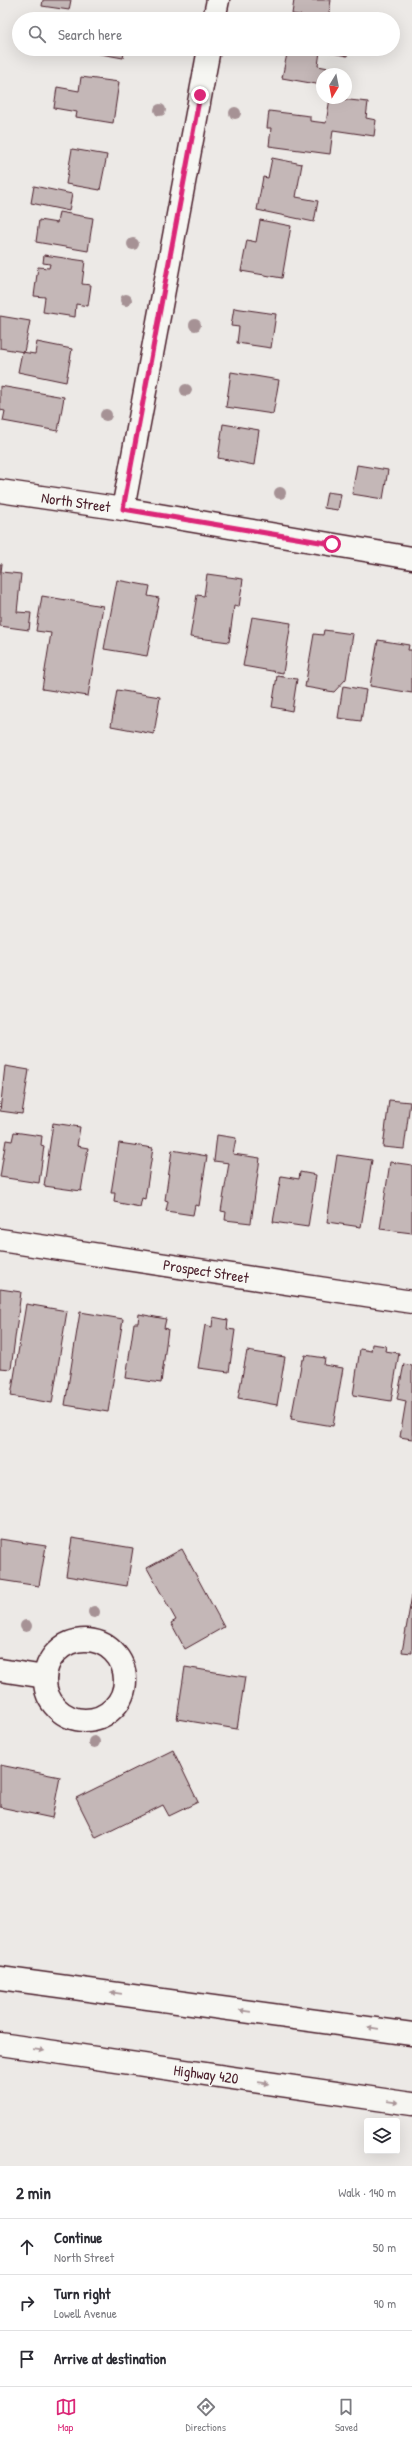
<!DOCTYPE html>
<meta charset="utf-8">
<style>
body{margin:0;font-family:"Patrick Hand",sans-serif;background:#f2f2f3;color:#2b2b33}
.controls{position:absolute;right:12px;bottom:12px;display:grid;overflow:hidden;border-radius:4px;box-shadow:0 4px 16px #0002}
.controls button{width:36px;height:36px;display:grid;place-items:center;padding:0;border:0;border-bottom:1px solid #e1e1e2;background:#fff;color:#2b2b33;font:20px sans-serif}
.compass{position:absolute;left:316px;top:68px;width:36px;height:36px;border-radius:50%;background:#fff;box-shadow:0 4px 16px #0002;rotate:190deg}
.stop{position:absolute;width:12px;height:12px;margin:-9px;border:3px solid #db2777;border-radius:50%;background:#fff}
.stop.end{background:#db2777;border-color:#fff;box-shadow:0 1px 4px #0008}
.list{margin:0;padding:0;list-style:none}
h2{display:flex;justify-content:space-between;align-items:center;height:52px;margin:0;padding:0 16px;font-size:17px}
h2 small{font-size:13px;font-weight:400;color:#7c7c81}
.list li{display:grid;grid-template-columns:26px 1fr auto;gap:12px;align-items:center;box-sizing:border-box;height:56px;padding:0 16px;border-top:1px solid #e1e1e2}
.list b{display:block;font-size:15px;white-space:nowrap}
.list p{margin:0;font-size:13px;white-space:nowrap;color:#7c7c81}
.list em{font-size:13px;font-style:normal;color:#7c7c81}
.icon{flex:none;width:22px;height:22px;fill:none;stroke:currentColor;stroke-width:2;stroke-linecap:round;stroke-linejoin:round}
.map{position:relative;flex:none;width:412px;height:2166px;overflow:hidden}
.search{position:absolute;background:#fff;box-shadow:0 4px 16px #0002;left:12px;right:12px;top:12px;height:44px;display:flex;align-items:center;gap:10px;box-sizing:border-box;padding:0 14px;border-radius:22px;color:#7c7c81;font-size:15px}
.sheet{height:220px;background:#fff}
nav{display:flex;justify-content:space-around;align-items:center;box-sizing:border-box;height:56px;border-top:1px solid #e1e1e2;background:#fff;font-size:11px;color:#7c7c81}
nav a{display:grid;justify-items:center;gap:2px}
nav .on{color:#db2777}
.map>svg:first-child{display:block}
.building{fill:#c4b7b7;stroke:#4a1f2b}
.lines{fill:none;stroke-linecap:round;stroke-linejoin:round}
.street-casing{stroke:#4a1f2b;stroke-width:25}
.highway-casing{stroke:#4a1f2b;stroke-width:25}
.street{stroke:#f6f6f2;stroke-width:22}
.highway{stroke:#f6f6f2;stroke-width:22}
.tree{fill:#a69295}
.oneway{fill:#a99598}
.route{stroke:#db2777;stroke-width:5}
.labels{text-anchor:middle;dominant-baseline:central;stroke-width:3;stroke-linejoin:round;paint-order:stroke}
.street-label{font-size:15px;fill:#4a1f2b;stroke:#f6f6f2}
</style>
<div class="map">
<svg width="412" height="2166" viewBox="0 0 412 2166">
<rect width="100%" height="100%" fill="#ece9e6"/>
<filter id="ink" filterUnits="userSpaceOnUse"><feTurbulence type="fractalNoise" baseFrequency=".025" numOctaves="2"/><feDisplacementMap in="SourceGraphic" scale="8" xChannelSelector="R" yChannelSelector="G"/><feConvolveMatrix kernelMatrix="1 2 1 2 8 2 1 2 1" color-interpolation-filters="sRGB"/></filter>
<g filter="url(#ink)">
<g class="building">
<path d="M 43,0 L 71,0 L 69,10 L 42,6 Z"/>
<path d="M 294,0 L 331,0 L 328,19 L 292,14 Z"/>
<path d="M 91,49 L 125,49 L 123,58 L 90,52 Z"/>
<path d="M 288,49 L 320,51 L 318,66 L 339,70 L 339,74 L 322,74 L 322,85 L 282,78 Z"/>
<path d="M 313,49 L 348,49 L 347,56 Z"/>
<path d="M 81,77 L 119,82 L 113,123 L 76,117 L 77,112 L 54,108 L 57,87 L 79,91 Z"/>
<path d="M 330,98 L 368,102 L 366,118 L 376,120 L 374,136 L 333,130 L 330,154 L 269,146 L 271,128 L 267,128 L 269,111 L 310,116 L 310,121 L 326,123 Z"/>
<path d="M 72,149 L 107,155 L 100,190 L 66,184 Z"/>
<path d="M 272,158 L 302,164 L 296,197 L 318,201 L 314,222 L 257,210 L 263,177 L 268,178 Z"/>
<path d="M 34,186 L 72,194 L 69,211 L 31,203 Z"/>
<path d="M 59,212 L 93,218 L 88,251 L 36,242 L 39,220 L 57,223 Z"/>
<path d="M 260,220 L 291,226 L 282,278 L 241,271 L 247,240 L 256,242 Z"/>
<path d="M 44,255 L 85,261 L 82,284 L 91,285 L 88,306 L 76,304 L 75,317 L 43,312 L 45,297 L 34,296 L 38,267 L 49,268 L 50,264 L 43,263 Z"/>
<path d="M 234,308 L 276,314 L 271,348 L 237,343 L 239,327 L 231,326 Z"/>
<path d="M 0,316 L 30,321 L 24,352 L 0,348 Z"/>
<path d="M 37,342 L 72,349 L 66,382 L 18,372 L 22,352 L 35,354 Z"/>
<path d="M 231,372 L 279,380 L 273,414 L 226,407 Z"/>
<path d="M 0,386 L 64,397 L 58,431 L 3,421 L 5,411 L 0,410 Z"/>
<path d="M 223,424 L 259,430 L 254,465 L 218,458 Z"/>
<path d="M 357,465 L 388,470 L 383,499 L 352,494 Z"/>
<path d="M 327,492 L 341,494 L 338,510 L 324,508 Z"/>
<path d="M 0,564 L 2,564 L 1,572 L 21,574 L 17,612 L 31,613 L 29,630 L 0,626 Z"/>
<path d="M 207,574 L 243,579 L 239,607 L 234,606 L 229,642 L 190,637 L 197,595 L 204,596 Z"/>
<path d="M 117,580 L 150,586 L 148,596 L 159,598 L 147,656 L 104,649 Z"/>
<path d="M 42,596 L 103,606 L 88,696 L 42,689 L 51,633 L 36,631 Z"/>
<path d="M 252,617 L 291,623 L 283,673 L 243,666 Z"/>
<path d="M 324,630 L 353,634 L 346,679 L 334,692 L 305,687 L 314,634 L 323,635 Z"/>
<path d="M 378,640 L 409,645 L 408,650 L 412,650 L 412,693 L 370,686 Z"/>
<path d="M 277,676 L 297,679 L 292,711 L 272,707 Z"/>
<path d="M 343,686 L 366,690 L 361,721 L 338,718 Z"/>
<path d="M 117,690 L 160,697 L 154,734 L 111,726 Z"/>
<path d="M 5,1066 L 29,1070 L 22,1114 L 0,1111 Z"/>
<path d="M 389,1100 L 410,1102 L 404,1149 L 383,1147 Z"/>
<path d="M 53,1123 L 80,1127 L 77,1146 L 88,1148 L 81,1191 L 44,1186 Z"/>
<path d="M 14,1132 L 42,1136 L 41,1145 L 44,1146 L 39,1183 L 0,1177 L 6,1140 L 12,1141 Z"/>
<path d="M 217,1135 L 236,1138 L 233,1154 L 260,1158 L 251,1223 L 225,1220 L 226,1212 L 221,1211 L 229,1163 L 214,1161 Z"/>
<path d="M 119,1143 L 153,1148 L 145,1199 L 142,1198 L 140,1207 L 114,1202 L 115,1193 L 111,1193 Z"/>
<path d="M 172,1150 L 207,1156 L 199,1206 L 195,1205 L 193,1215 L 166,1211 L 168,1201 L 165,1200 Z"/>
<path d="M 337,1155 L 372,1160 L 361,1227 L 327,1222 Z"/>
<path d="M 390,1162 L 412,1165 L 412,1233 L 380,1229 Z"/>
<path d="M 300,1172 L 316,1175 L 308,1227 L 273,1222 L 281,1176 L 299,1179 Z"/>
<path d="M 0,1289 L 21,1292 L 11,1369 L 0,1368 Z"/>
<path d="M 26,1304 L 67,1311 L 52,1403 L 11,1396 Z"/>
<path d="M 80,1312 L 123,1319 L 108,1412 L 65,1405 Z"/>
<path d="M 139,1314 L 166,1319 L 164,1328 L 168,1329 L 161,1383 L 126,1378 L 134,1323 L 138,1323 Z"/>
<path d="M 213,1317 L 228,1320 L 227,1329 L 235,1330 L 229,1372 L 198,1368 L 205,1325 L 212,1327 Z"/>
<path d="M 372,1344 L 386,1346 L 385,1351 L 399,1353 L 391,1401 L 353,1395 L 360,1349 L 371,1351 Z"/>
<path d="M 247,1351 L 285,1357 L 277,1405 L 238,1398 Z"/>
<path d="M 305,1355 L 325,1358 L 324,1365 L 343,1368 L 333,1426 L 291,1419 L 302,1360 L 304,1360 Z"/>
<path d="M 404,1364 L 412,1366 L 412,1439 L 400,1437 L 406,1401 L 397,1399 Z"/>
<path d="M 72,1538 L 133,1548 L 127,1586 L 66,1576 Z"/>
<path d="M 0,1539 L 46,1546 L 39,1586 L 0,1580 Z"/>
<path d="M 182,1549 L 224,1627 L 185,1649 L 171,1623 L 176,1620 L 147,1568 Z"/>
<path d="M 412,1595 L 412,1653 L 402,1652 Z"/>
<path d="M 185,1667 L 245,1677 L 237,1729 L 177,1719 Z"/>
<path d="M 173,1750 L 198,1802 L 169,1816 L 163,1805 L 96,1838 L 76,1798 Z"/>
<path d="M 0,1765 L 60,1777 L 52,1818 L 0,1807 Z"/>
</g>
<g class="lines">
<defs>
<g id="street">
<path d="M 214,19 L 218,0"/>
<path d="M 0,491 L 123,509 L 412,558"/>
<path d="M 123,509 L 209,49"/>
<path d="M 0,1240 L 412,1302"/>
<circle cx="85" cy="1680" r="40"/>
<path d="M 0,1670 L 45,1677"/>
</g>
<g id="highway">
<path d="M 0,1978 L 412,2034"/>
<path d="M 0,2044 L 412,2104"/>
</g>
</defs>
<use href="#street" class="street-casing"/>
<use href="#highway" class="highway-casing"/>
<use href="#street" class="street"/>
<use href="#highway" class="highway"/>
</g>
<g class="tree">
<circle cx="160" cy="110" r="6"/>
<circle cx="235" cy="113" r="6"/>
<circle cx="133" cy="244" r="6"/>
<circle cx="126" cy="300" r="6"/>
<circle cx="195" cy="325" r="6"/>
<circle cx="186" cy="390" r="6"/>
<circle cx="106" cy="415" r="6"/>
<circle cx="280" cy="493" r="6"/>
<circle cx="94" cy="1612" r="6"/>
<circle cx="26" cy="1626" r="6"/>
<circle cx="94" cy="1742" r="6"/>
</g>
<defs><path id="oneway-solid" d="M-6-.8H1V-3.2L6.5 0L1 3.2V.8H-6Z"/></defs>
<g class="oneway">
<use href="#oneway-solid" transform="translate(116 1993) rotate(-172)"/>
<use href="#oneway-solid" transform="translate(245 2011) rotate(-172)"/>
<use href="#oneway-solid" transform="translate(373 2028) rotate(-172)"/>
<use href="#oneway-solid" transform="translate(39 2050) rotate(8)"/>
<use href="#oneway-solid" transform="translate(264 2083) rotate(8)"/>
<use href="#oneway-solid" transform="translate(393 2102) rotate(8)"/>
</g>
</g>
<g class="lines" filter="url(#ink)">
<path class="route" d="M 200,95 L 123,509 L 332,544"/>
</g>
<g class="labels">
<g class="street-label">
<text transform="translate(76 502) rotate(8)">North Street</text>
<text transform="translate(206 1271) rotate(9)">Prospect Street</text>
<text transform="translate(206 2074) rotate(8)">Highway 420</text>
</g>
</g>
</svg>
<div class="controls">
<button><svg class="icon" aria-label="layers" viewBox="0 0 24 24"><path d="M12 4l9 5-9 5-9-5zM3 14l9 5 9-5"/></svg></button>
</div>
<svg class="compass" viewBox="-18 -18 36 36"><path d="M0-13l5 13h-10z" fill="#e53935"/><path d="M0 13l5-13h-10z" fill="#7c7c81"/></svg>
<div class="stop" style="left:332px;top:544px"></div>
<div class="stop end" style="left:200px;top:95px"></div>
<div class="search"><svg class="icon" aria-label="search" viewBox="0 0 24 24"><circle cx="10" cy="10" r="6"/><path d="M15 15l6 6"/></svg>Search here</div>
</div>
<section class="sheet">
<h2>2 min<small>Walk · 140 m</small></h2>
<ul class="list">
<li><svg class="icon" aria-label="ahead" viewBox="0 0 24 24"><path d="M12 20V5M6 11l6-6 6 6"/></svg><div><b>Continue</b><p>North Street</p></div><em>50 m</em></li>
<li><svg class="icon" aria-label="right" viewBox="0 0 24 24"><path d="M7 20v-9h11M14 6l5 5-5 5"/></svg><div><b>Turn right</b><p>Lowell Avenue</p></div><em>90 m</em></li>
<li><svg class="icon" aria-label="arrive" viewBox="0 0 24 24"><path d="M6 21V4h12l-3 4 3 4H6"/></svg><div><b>Arrive at destination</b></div></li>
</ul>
</section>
<nav>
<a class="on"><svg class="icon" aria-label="map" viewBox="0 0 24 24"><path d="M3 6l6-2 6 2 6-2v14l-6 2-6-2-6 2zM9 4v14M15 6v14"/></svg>Map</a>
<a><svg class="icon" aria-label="directions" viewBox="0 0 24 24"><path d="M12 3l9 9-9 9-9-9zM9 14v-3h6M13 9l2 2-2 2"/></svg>Directions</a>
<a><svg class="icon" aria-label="saved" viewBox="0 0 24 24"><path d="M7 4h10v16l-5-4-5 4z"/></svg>Saved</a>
</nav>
